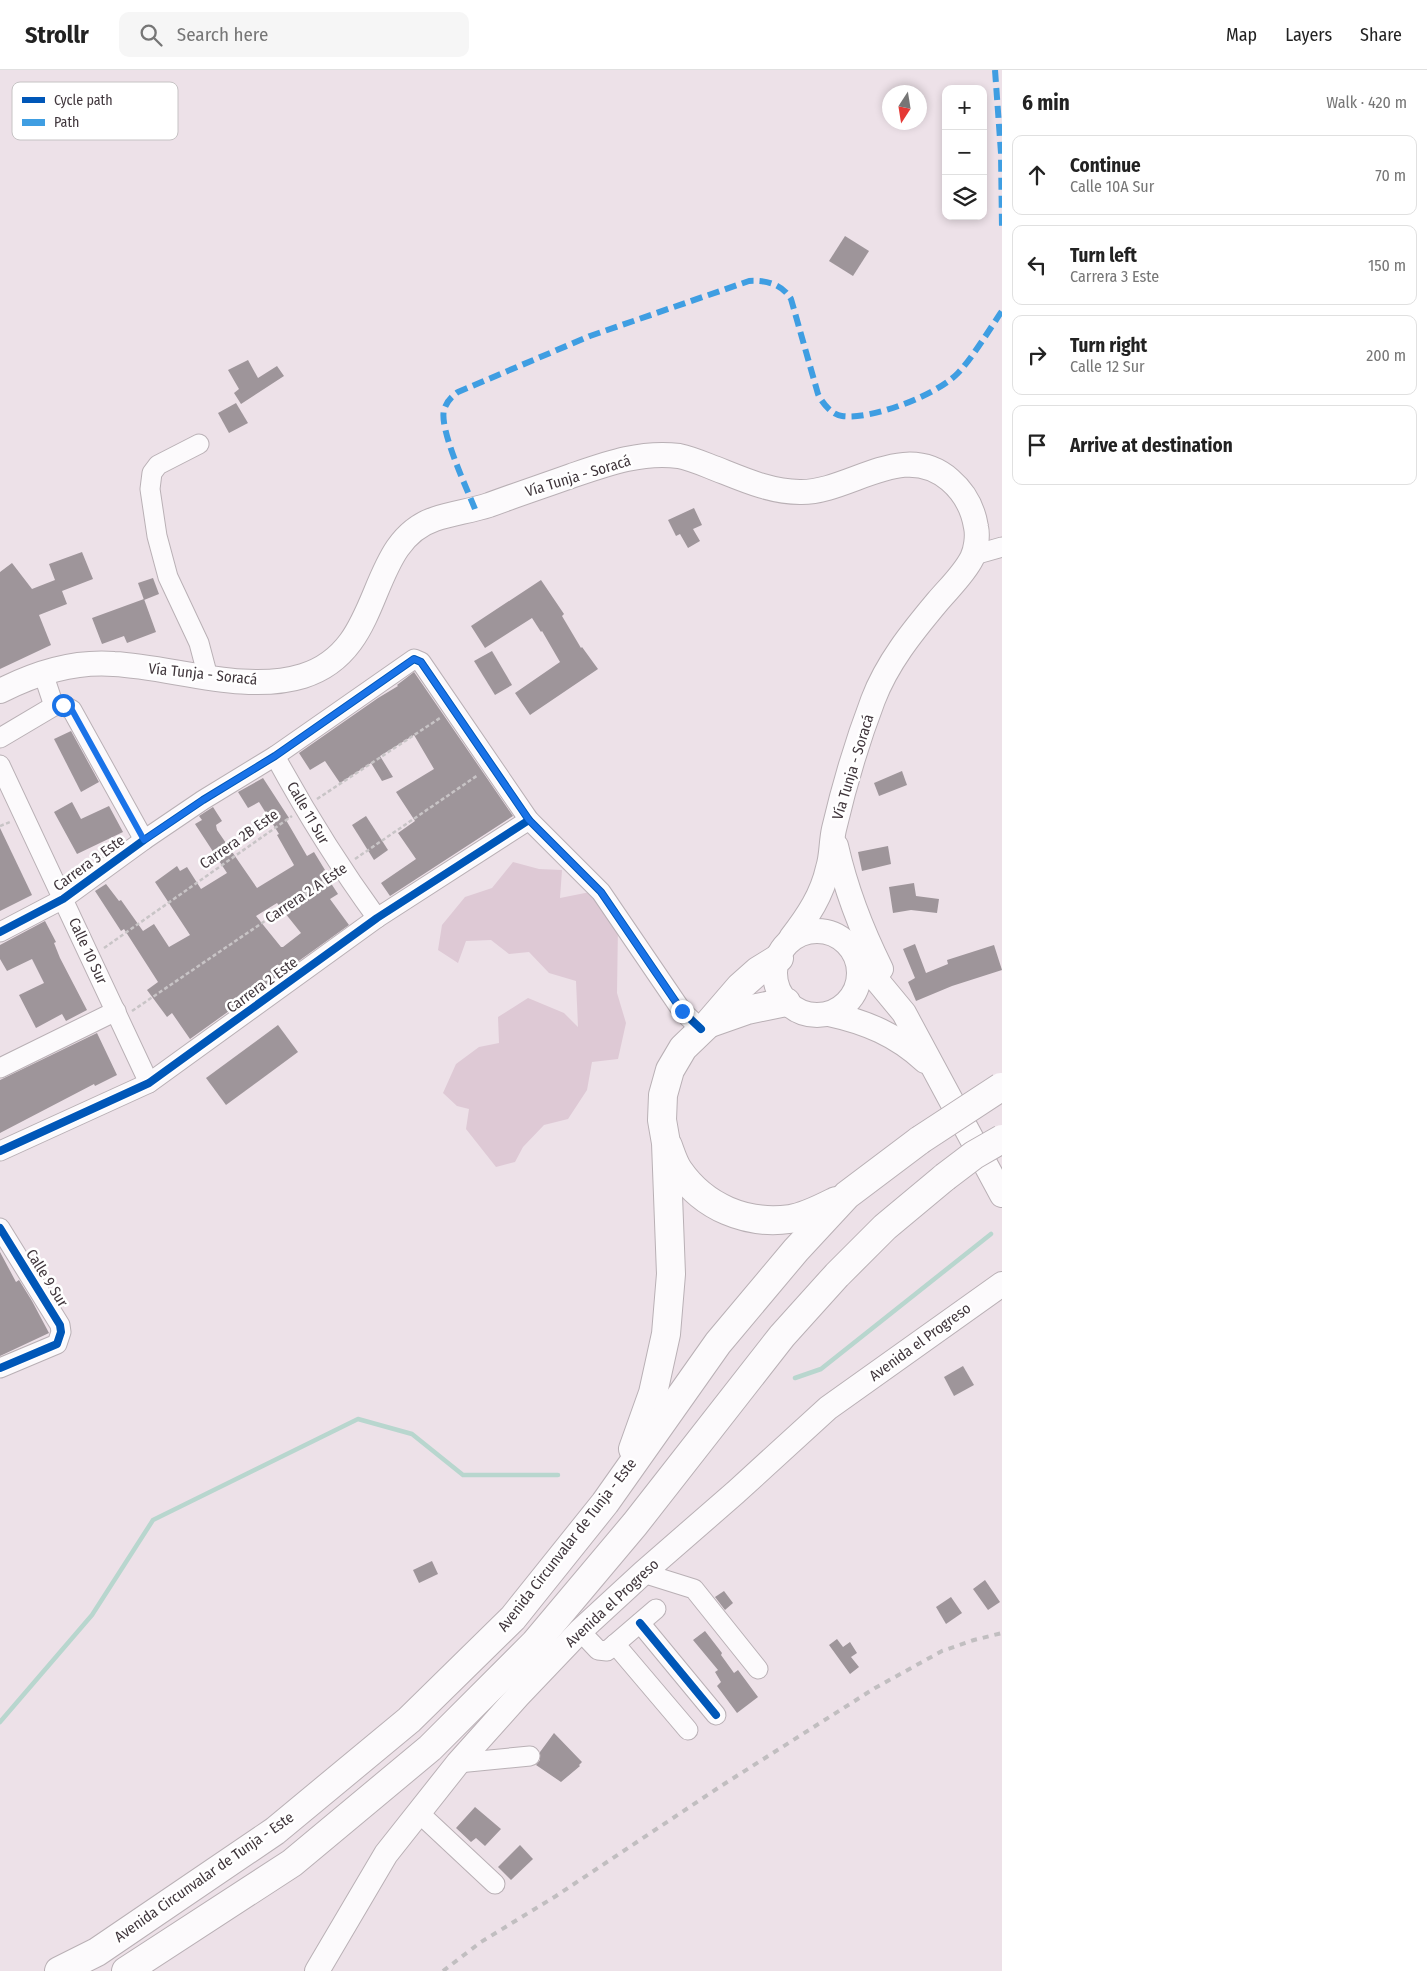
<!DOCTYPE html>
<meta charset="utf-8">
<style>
body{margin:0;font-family:"Fira Sans Condensed",sans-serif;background:#f6f6f6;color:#222}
.controls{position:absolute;right:15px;top:15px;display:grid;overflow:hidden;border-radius:10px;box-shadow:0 2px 8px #0003}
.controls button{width:45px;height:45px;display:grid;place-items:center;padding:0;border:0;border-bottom:1px solid #e0e0e0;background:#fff;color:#222;font:25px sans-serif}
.compass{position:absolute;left:882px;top:15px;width:45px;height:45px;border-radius:50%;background:#fff;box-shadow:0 2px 8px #0003;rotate:192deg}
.stop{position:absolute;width:15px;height:15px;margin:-11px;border:4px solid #1a73e8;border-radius:50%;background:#fff}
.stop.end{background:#1a73e8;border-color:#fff;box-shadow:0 1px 5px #0008}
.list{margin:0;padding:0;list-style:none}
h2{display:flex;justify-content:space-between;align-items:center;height:65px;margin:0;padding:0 20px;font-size:21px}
h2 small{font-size:16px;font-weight:400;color:#767676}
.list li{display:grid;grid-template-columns:32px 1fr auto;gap:15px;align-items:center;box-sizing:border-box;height:80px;margin:0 10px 10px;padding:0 10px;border:1px solid #e0e0e0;border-radius:10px}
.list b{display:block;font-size:19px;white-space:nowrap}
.list p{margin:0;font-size:16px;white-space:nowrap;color:#767676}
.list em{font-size:16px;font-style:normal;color:#767676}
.icon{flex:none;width:28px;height:28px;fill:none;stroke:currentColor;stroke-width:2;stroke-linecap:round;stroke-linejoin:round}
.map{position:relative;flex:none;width:1002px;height:1901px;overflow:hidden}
header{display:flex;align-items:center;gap:30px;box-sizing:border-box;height:70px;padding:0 25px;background:#fff;border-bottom:1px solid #e0e0e0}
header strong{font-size:24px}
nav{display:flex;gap:28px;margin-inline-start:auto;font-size:18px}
.search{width:350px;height:45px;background:#f6f6f6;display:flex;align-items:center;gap:12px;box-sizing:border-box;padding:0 18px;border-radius:10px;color:#767676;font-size:19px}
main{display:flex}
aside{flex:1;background:#fff}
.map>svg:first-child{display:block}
.green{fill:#dec9d5}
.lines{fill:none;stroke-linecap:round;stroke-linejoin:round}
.stream{stroke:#b8d6ce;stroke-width:4.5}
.building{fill:#9e959a;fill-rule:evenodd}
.minor-casing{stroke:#b9b0b5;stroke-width:21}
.major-casing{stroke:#b9b0b5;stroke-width:26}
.highway-casing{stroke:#b9b0b5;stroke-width:30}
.path{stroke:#c8c4c6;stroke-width:2.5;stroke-dasharray:4 2.5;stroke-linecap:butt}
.minor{stroke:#fcfafc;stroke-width:19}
.major{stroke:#fcfafc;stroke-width:24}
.highway{stroke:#fcfafc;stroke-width:28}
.rail{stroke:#c1bec0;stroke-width:4;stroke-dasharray:6 6;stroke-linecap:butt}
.highway-bridge-casing{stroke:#b9b0b5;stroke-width:30;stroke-linecap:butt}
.highway-bridge{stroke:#fcfafc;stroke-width:28}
.quiet{stroke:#3f9ee2;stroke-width:6;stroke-dasharray:12 6;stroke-linecap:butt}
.cycleway-casing{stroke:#fff;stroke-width:11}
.cycleway{stroke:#0057b8;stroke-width:8}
.route{stroke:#1a73e8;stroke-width:6}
.labels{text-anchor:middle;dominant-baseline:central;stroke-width:5;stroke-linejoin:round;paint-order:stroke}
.street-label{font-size:15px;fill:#40363c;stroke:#fff}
.key{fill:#fff;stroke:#c6c3c4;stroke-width:1}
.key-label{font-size:14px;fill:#40363c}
</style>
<header>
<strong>Strollr</strong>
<div class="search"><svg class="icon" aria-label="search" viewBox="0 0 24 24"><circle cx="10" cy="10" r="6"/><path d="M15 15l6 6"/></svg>Search here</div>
<nav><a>Map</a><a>Layers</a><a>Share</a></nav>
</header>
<main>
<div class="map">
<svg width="1002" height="1901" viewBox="0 0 1002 1901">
<rect width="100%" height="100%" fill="#ede1e8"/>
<path class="green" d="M 513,792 L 539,799 L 562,800 L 560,828 L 590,822 L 618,855 L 617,923 L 626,953 L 618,989 L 592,992 L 587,1020 L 568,1049 L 544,1055 L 523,1077 L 515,1092 L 496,1097 L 466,1059 L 469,1039 L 457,1036 L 443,1023 L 456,994 L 479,977 L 499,973 L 498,947 L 528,928 L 564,943 L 578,957 L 576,911 L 549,903 L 529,882 L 509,884 L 491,870 L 466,871 L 458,893 L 438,880 L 442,855 L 465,827 L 492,818 Z"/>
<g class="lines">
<g class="stream">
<path d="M 795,1308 L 821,1299 L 991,1164"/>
<path d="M 0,1652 L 92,1545 L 153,1450 L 358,1349 L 412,1364 L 463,1405 L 558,1405"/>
</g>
</g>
<g class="building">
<path d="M 845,166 L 869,181 L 853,206 L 829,191 Z"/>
<path d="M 248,290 L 258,308 L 277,296 L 284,306 L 241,334 L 234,323 L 239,319 L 228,300 Z"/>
<path d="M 236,333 L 248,353 L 229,363 L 218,343 Z"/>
<path d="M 694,438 L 702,455 L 693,459 L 700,471 L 688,478 L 680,464 L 676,466 L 668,450 Z"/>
<path d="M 82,482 L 93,509 L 62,521 L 67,534 L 39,545 L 51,575 L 0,599 L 0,502 L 12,493 L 32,519 L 55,510 L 49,494 Z"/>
<path d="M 153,508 L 159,524 L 144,530 L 138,513 Z"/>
<path d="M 541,510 L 564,544 L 562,546 L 581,578 L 582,577 L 598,599 L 530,645 L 515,623 L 560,592 L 542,561 L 541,562 L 532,548 L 485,578 L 471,556 Z"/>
<path d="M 144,529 L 156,562 L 127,573 L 124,566 L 102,574 L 92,548 Z"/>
<path d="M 492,581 L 512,615 L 495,625 L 474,591 Z"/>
<path d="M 414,602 L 513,746 L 390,826 L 381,813 L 416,789 L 398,763 L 415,751 L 396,722 L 434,699 L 414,665 L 380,686 L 393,707 L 382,711 L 371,693 L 340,713 L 325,691 L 310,700 L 299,683 L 378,628 L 398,616 L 397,615 Z"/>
<path d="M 71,661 L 99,712 L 81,722 L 54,669 Z"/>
<path d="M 902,701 L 907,715 L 879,726 L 874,713 Z"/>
<path d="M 263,708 L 289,748 L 286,750 L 307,786 L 314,782 L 325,800 L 323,801 L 338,824 L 330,829 L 349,855 L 190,969 L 172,943 L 167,947 L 147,920 L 158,912 L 124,859 L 121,861 L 95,821 L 106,814 L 119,831 L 121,830 L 143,861 L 154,854 L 169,877 L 190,865 L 155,812 L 177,796 L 180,801 L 187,797 L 201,819 L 227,803 L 195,754 L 202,750 L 199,746 L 213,737 L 222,751 L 216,755 L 217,760 L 257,818 L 293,796 L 294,795 L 277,765 L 279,764 L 259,732 L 248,738 L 238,722 ZM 277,833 L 301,863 L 283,877 L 281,877 L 256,846 Z"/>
<path d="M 72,732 L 81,749 L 109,736 L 123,762 L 77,784 L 54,742 Z"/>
<path d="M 366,746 L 388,780 L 374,790 L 352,755 Z"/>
<path d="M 0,758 L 32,825 L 0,841 Z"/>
<path d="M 888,776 L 891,794 L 862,801 L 858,782 Z"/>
<path d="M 914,813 L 916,826 L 939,829 L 937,843 L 911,840 L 893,843 L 889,817 Z"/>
<path d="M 45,851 L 56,872 L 54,873 L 60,888 L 87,940 L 66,951 L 62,944 L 36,958 L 19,925 L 44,913 L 32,889 L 7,901 L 0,889 L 0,875 Z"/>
<path d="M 915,874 L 926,903 L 948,894 L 947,890 L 994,875 L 1002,900 L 952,916 L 916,931 L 908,912 L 915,908 L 903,879 Z"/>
<path d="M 278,955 L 298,982 L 226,1035 L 206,1008 Z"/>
<path d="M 97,963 L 117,1005 L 95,1016 L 94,1014 L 0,1063 L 0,1010 Z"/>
<path d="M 0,1182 L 16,1212 L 19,1210 L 32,1231 L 49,1263 L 0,1286 Z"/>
<path d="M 963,1296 L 974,1315 L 954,1326 L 944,1307 Z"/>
<path d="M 432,1491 L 438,1504 L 419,1513 L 413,1500 Z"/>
<path d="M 985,1510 L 1000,1532 L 988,1540 L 973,1519 Z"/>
<path d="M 724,1521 L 733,1533 L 725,1540 L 715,1527 Z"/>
<path d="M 951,1527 L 962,1543 L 946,1554 L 936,1537 Z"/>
<path d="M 705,1561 L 722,1583 L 721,1585 L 734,1603 L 738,1600 L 758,1627 L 737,1643 L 717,1616 L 721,1612 L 715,1602 L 718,1600 L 693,1570 Z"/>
<path d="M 837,1569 L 843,1577 L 850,1572 L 857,1583 L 851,1587 L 859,1597 L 850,1604 L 829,1575 Z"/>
<path d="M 554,1663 L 582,1692 L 579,1695 L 580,1696 L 561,1712 L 536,1695 L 540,1690 L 540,1682 Z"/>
<path d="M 475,1737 L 501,1759 L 485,1776 L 476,1768 L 471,1772 L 456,1758 Z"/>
<path d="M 520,1775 L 533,1789 L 511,1810 L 498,1797 Z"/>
</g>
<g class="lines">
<defs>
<g id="minor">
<path d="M 199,374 L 158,395 L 152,403 L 150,419 L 157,466 L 168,507 L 199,573 L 208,607"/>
<path d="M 974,485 L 1002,477"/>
<path d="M 43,603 L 54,636"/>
<path d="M 0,668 L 54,636 L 63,635 L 72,640 L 144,770"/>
<path d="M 275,686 C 306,743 339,796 377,848"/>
<path d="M 0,695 L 149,1013"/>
<path d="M 0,862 L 63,829 L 144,770 L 203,730 L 275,686 L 414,589 L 421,592 L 529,750 L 601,822 L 682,941 L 701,959"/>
<path d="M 0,998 L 116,941"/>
<path d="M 0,1081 L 149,1013 L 377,848 L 529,750"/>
<path d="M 0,1158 L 60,1255 L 61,1262 L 57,1274 L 0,1298"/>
<path d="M 643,1503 L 694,1519 L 758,1599"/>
<path d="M 640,1553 L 716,1645"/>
<path d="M 580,1561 L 598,1580 L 607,1581 L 656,1539"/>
<path d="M 615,1574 L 688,1660"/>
<path d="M 458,1693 L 530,1686"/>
<path d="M 418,1742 L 495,1814"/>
</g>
<g id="major">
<path d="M 0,621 C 36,603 73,591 114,594 C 173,597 245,624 303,606 C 387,580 364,473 435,449 C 452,443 471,441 489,435 C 516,425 543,416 571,406 C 606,394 641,381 679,386 C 689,388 699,392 709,396 C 738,407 768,422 800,422 C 850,423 903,369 950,410 C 964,422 973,438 976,457 C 978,466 976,480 972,488 C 964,504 949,518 938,531 C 912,562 887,593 873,630 C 857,672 844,716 834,759 C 831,772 832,786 828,798 C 822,825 808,846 791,868"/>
<path d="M 836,776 C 846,820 861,859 881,899"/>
<circle cx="817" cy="903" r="42"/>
<path d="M 856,885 L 904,943 L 1002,1125"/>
<path d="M 829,944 C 866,952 897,965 925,991"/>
<path d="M 317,1901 L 386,1784 L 458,1693 L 518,1626 L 580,1561 L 643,1503 L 736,1422 L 828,1338 L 1002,1214"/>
</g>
<g id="highway">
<path d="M 710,953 L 747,940 L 786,932"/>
<path d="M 668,1076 C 671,1084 674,1094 679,1101 C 704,1137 746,1155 790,1149 C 805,1147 822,1138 836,1131"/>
<path d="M 633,1379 L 653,1323 L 666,1264 L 671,1204 L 666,1073 L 662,1050 L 663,1025 L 670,1000 L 683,978 L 709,953 L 740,917 L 758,901 L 779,888"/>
<path d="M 59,1901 L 97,1882 L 275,1761 L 409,1650 L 513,1548 L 605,1433 L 718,1273 L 796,1180 L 847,1125 L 920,1070"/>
<path d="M 126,1901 L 292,1793 L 430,1678 L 535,1573 L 635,1454 L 782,1266 L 837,1205 L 885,1157 L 945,1107"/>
</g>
</defs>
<use href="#minor" class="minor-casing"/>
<use href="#major" class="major-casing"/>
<use href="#highway" class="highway-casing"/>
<g class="path">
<path d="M 317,729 L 440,648"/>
<path d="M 0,756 L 10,752"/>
<path d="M 355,789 L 478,705"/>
<path d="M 104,878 L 292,746"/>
<path d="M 132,941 L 330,807"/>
</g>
<use href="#minor" class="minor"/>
<use href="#major" class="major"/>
<use href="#highway" class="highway"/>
<path class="rail" d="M 443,1901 L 481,1872 L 556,1826 L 721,1716 L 875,1618 L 942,1581 L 974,1570 L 1002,1563"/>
<defs>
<g id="highway-bridge">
<path d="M 920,1070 L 1001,1017"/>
<path d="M 945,1107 L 974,1085 L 1002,1069"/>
</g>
</defs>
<use href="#highway-bridge" class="highway-bridge-casing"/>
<use href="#highway-bridge" class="highway-bridge"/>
<g class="quiet">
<path d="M 995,0 L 1001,83 L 1002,157"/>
<path d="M 475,439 C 467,419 439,359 444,340 C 447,331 451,327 458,322 L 590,266 L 749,211 C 766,210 782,214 791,229 L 818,324 C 822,333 832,345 842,346 C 872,350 937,325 958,303 C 973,287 989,260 1002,241"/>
</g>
<defs>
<g id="cycleway">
<path d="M 0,862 L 63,829 L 144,770 L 203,730 L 275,686 L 414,589 L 421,592 L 529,750 L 601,822 L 682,941 L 701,959"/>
<path d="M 0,1081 L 149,1013 L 377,848 L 529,750"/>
<path d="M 0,1158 L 60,1255 L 61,1262 L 57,1274 L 0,1298"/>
<path d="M 640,1553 L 716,1645"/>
</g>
</defs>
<use href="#cycleway" class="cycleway-casing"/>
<use href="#cycleway" class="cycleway"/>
</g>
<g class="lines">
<path class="route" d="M 63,635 L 72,640 L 144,770 L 203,730 L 275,686 L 414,589 L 421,592 L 529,750 L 601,822 L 682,941"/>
</g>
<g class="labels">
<g class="street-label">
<text transform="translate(578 406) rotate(-17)">Vía Tunja - Soracá</text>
<text transform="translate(203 604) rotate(6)">Vía Tunja - Soracá</text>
<text transform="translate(853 697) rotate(-73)">Vía Tunja - Soracá</text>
<text transform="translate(308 743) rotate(60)">Calle 11 Sur</text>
<text transform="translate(239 769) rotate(-35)">Carrera 2B Este</text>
<text transform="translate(89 793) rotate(-36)">Carrera 3 Este</text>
<text transform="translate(306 823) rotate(-34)">Carrera 2 A Este</text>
<text transform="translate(88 881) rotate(65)">Calle 10 Sur</text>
<text transform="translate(262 915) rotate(-36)">Carrera 2 Este</text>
<text transform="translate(47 1208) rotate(58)">Calle 9 Sur</text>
<text transform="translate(920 1272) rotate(-36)">Avenida el Progreso</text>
<text transform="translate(567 1475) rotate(-52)">Avenida Circunvalar de Tunja - Este</text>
<text transform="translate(612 1533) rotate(-43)">Avenida el Progreso</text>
<text transform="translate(204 1807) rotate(-35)">Avenida Circunvalar de Tunja - Este</text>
</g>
</g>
<rect x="12" y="12" width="166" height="58" rx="8" class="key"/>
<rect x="22" y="27" width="23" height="6" fill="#0057b8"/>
<rect x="22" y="49" width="23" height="7" fill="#3f9ee2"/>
<g class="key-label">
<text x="54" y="35">Cycle path</text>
<text x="54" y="57">Path</text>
</g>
</svg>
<div class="controls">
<button>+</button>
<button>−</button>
<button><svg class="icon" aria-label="layers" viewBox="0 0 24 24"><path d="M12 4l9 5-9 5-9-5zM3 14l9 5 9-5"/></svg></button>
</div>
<svg class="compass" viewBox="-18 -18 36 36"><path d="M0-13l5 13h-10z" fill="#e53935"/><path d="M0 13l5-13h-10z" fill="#767676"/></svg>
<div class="stop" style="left:63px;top:635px"></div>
<div class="stop end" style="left:682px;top:941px"></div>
</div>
<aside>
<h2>6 min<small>Walk · 420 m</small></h2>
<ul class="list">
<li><svg class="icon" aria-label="ahead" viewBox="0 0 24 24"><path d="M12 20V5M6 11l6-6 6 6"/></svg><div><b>Continue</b><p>Calle 10A Sur</p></div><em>70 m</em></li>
<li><svg class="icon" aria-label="left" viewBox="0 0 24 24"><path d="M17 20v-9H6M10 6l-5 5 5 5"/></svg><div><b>Turn left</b><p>Carrera 3 Este</p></div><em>150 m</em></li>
<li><svg class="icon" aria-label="right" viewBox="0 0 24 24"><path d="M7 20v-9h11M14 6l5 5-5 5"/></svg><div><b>Turn right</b><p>Calle 12 Sur</p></div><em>200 m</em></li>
<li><svg class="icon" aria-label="arrive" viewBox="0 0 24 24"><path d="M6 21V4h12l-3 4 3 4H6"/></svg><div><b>Arrive at destination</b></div></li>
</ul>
</aside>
</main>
